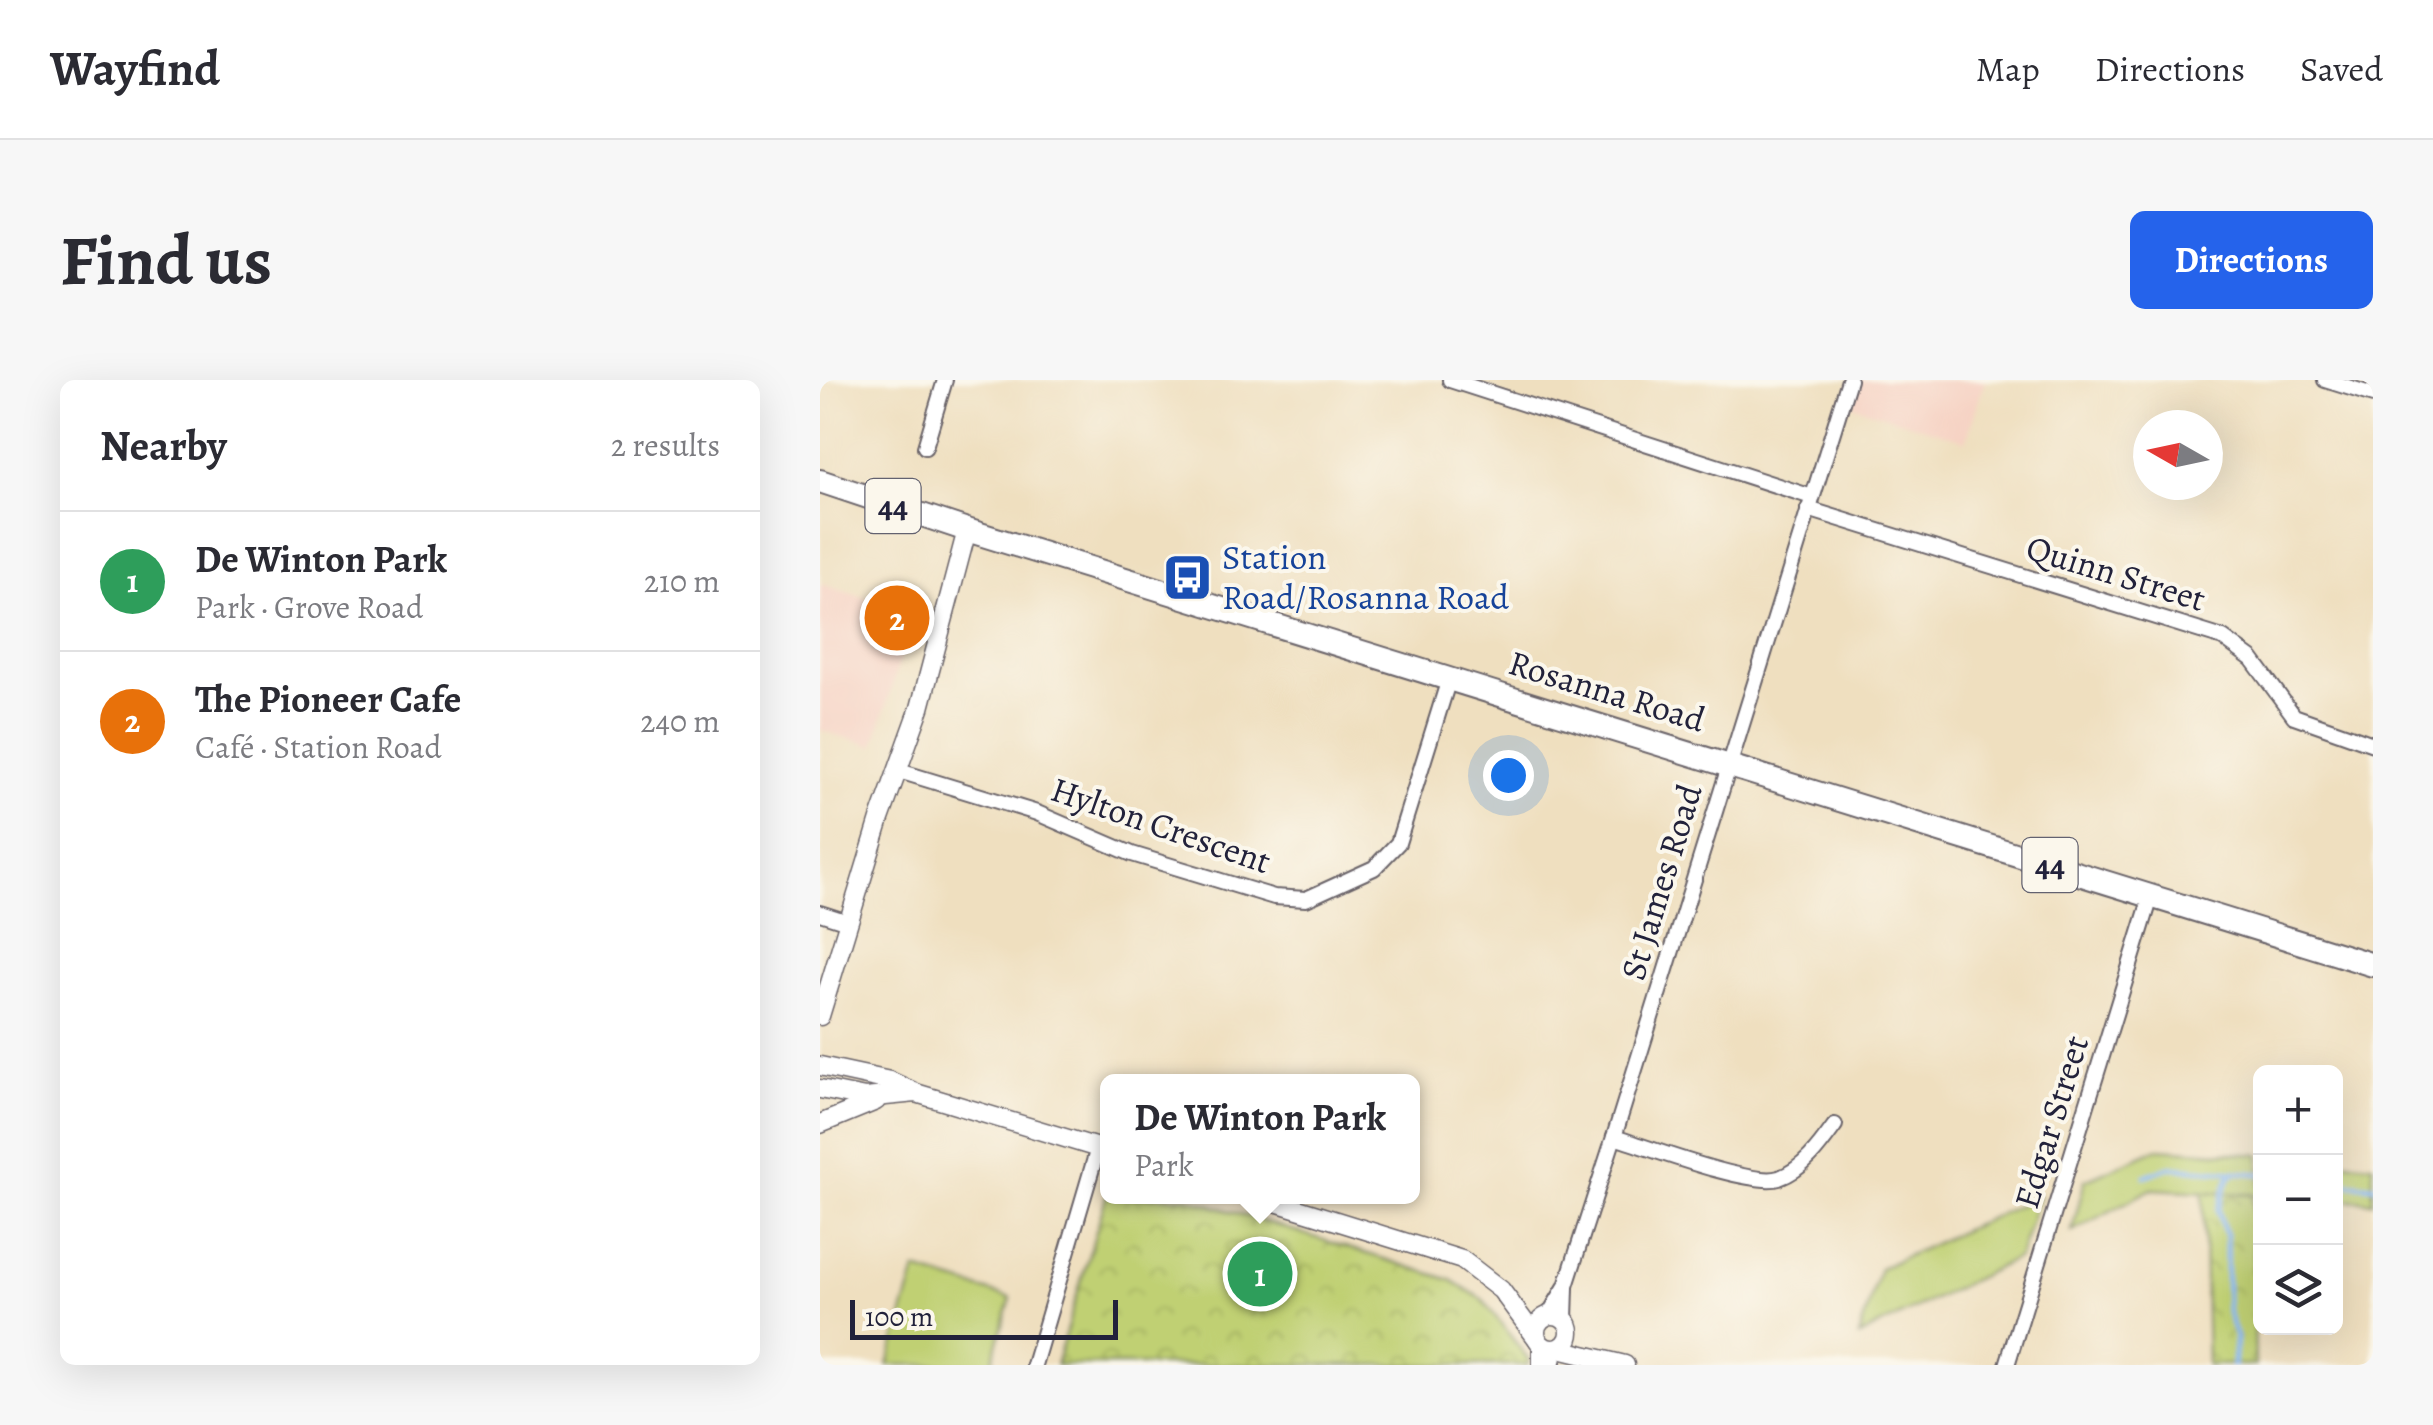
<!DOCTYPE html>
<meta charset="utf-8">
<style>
body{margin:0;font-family:Alegreya,serif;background:#f7f7f7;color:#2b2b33}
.controls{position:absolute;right:30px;bottom:30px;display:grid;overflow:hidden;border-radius:15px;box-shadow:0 10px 40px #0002}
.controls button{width:90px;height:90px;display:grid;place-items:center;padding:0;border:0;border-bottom:2px solid #e1e1e2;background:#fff;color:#2b2b33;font:50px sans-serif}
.compass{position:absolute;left:1313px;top:30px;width:90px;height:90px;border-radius:50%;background:#fff;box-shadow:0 10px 40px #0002;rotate:279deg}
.scale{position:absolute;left:30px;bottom:25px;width:268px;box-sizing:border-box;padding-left:10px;border:5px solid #22223b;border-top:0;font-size:28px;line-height:35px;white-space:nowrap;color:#22223b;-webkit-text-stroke:8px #fbf7ec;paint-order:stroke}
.you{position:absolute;left:688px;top:395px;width:35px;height:35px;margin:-25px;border:8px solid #fff;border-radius:50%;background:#1a73e8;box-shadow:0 0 0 15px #1a73e833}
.badge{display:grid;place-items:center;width:65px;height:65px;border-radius:50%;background:#2563eb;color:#fff;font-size:32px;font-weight:700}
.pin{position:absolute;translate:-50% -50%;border:5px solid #fff;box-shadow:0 2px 10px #0006}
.popup{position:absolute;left:280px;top:694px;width:320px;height:130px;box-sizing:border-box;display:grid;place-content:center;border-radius:15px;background:#fff;filter:drop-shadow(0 2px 8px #0005);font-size:32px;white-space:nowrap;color:#7c7c81}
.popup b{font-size:38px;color:#2b2b33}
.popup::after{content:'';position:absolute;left:50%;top:100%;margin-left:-20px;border:20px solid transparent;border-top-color:#fff}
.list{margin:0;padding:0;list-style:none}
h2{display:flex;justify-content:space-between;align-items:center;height:130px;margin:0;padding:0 40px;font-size:42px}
h2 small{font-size:32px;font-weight:400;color:#7c7c81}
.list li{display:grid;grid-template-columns:65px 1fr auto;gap:30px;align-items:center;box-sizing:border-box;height:140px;padding:0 40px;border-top:2px solid #e1e1e2}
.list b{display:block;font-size:38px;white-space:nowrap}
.list p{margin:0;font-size:32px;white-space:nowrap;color:#7c7c81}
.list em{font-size:32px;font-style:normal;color:#7c7c81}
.icon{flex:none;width:55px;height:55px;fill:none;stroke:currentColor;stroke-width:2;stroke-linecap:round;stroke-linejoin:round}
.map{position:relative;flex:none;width:1553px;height:985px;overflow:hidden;border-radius:15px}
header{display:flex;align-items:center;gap:60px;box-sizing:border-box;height:140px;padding:0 50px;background:#fff;border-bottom:2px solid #e1e1e2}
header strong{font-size:48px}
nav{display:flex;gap:55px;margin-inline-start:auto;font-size:35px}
.intro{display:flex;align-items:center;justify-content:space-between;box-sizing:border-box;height:240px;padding:0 60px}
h1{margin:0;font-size:70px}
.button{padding:25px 45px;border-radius:15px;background:#2563eb;color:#fff;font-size:35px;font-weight:700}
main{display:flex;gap:60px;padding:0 60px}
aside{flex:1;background:#fff;border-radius:15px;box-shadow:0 10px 40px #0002}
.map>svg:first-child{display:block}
.built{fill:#f6d2c3}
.grass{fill:#c0d073;stroke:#717957;stroke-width:2.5}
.park{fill:url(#park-crowns);stroke:#717957;stroke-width:2.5}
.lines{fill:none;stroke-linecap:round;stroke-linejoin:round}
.stream{stroke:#89b9f5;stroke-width:5}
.minor-casing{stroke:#6a6469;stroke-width:18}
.tertiary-casing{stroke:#6a6469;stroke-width:21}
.trunk-casing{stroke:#6a6469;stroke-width:26}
.minor{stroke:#fff;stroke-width:14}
.tertiary{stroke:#fff;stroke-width:18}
.trunk{stroke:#fff;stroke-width:22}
.labels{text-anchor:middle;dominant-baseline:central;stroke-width:8;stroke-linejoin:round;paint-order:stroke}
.shield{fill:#fbf7ec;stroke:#636270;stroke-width:2.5}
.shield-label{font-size:32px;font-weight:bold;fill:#22223b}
.transit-label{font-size:35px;fill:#164399;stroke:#fbf7ec;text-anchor:start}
.street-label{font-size:35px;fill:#22223b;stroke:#fbf7ec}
</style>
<header>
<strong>Wayfind</strong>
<nav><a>Map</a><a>Directions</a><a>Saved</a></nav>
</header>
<div class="intro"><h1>Find us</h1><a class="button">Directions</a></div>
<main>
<aside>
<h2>Nearby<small>2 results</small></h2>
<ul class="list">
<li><span class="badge" style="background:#2e9e5b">1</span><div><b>De Winton Park</b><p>Park · Grove Road</p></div><em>210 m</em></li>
<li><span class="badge" style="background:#e8710a">2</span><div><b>The Pioneer Cafe</b><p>Café · Station Road</p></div><em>240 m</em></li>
</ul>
</aside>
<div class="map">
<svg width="1553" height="985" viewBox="0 0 1553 985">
<defs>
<pattern id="park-crowns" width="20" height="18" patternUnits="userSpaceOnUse" patternTransform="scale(2.5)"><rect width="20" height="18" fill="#c0d073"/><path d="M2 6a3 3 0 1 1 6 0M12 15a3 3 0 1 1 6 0" fill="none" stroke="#a5b264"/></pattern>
</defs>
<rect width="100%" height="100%" fill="#fbf7ec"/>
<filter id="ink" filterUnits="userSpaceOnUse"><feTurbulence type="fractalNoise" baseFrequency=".01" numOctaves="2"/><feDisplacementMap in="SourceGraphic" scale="20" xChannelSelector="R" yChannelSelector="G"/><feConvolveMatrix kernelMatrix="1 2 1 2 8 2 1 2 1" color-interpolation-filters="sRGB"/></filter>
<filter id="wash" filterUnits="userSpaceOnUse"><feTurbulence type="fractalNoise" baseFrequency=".0048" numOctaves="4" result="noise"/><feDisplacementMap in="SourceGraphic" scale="40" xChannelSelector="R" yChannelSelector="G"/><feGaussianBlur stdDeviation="2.25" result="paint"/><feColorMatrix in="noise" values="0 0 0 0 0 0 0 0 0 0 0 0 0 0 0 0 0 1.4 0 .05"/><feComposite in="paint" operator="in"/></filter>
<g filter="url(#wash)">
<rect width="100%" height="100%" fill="#efdfbf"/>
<g class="built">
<path d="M 1040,0 L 1165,0 L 1146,61 L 1032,25 Z"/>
<path d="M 0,204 L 94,233 L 54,366 L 0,350 Z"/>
</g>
<g class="grass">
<path d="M 1339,768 L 1440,775 L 1440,815 L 1332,809 L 1252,851 L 1265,800 Z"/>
<path d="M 1516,781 L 1553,784 L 1553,822 L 1516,819 Z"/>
<path d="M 1219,816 L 1199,877 L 1039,956 L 1060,888 Z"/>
<path d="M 96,890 L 191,918 L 171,985 L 68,985 Z"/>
</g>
<g class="park">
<path d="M 1383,812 L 1433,815 L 1435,985 L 1387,985 Z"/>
<path d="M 287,814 L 288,816 L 366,817 L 631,900 L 662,919 L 709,980 L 707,985 L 236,985 Z"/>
</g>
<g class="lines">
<g class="stream">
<path d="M 1325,796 L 1349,787 L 1440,794"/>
<path d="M 1516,802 L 1553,806"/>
<path d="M 1413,985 L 1416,957 L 1407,929 L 1406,856 L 1398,830 L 1409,797 L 1415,792"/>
</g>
</g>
</g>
<g filter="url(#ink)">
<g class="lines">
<defs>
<g id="minor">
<path d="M 630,0 L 992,117"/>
<path d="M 1505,0 L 1553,15"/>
<path d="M 105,67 L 125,0"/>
<path d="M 988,129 L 1403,258 L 1432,279 L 1474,336 L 1553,364"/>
<path d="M 79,391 L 217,433 L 312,474 L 454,517 L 486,519 L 554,488 L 578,463 L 629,299"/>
<path d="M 0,533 L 28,542"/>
<path d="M 794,757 C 827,767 932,807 959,798 C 984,789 1000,766 1015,745"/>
<path d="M 728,936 L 746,906 L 794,757 L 1029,0"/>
<path d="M 745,939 L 746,907"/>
<path d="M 214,985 L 278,768"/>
<path d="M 720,985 L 720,964"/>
<path d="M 732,985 L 736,969"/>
<path d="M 1187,985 L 1331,517"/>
</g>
<g id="tertiary">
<path d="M 0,636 L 60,439 L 100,328 L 147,150"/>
<path d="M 0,686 L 70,701 L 96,713 L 288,771"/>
<path d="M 0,709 L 45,718 L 96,713"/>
<path d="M 0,744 L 56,721"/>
<path d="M 436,816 L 642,880 L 681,910 L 718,960"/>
<circle cx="733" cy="952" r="17"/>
<path d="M 739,969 L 805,985"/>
</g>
<path id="trunk" d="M 0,101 L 147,150 L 1553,585"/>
</defs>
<use href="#minor" class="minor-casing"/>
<use href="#tertiary" class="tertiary-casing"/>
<use href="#trunk" class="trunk-casing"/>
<use href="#minor" class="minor"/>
<use href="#tertiary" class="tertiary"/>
<use href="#trunk" class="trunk"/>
</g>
</g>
<defs>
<symbol id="bus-square" viewBox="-11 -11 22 22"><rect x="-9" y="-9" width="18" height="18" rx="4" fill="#1a4fb4" stroke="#fbf7ec"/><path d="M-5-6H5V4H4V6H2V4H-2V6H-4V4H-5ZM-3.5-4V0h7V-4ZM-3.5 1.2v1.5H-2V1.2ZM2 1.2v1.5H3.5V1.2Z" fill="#fff"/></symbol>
</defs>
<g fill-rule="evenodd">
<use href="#bus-square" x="340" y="170" width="55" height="55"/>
</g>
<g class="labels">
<g class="shield">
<rect x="45.5" y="99" width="55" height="54" rx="8"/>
<rect x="1202.5" y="458" width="55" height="54" rx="8"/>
</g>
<g class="shield-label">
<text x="73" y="126">44</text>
<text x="1230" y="485">44</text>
</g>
<g class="transit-label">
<text x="402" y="177">Station<tspan x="402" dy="40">Road/Rosanna Road</tspan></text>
</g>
<g class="street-label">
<text transform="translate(1296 193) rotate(17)">Quinn Street</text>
<text transform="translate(787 311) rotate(17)">Rosanna Road</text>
<text transform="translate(341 445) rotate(19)">Hylton Crescent</text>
<text transform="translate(841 502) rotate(-73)">St James Road</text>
<text transform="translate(1231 742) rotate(-73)">Edgar Street</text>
</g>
</g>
</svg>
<div class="controls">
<button>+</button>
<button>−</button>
<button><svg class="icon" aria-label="layers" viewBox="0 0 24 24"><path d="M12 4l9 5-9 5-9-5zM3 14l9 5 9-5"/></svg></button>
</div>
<svg class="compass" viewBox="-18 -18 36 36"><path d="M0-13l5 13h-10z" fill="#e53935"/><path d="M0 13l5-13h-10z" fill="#7c7c81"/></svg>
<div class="scale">100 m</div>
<div class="you"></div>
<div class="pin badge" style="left:440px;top:894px;background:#2e9e5b">1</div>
<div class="popup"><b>De Winton Park</b>Park</div>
<div class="pin badge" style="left:77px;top:238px;background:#e8710a">2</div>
</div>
</main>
